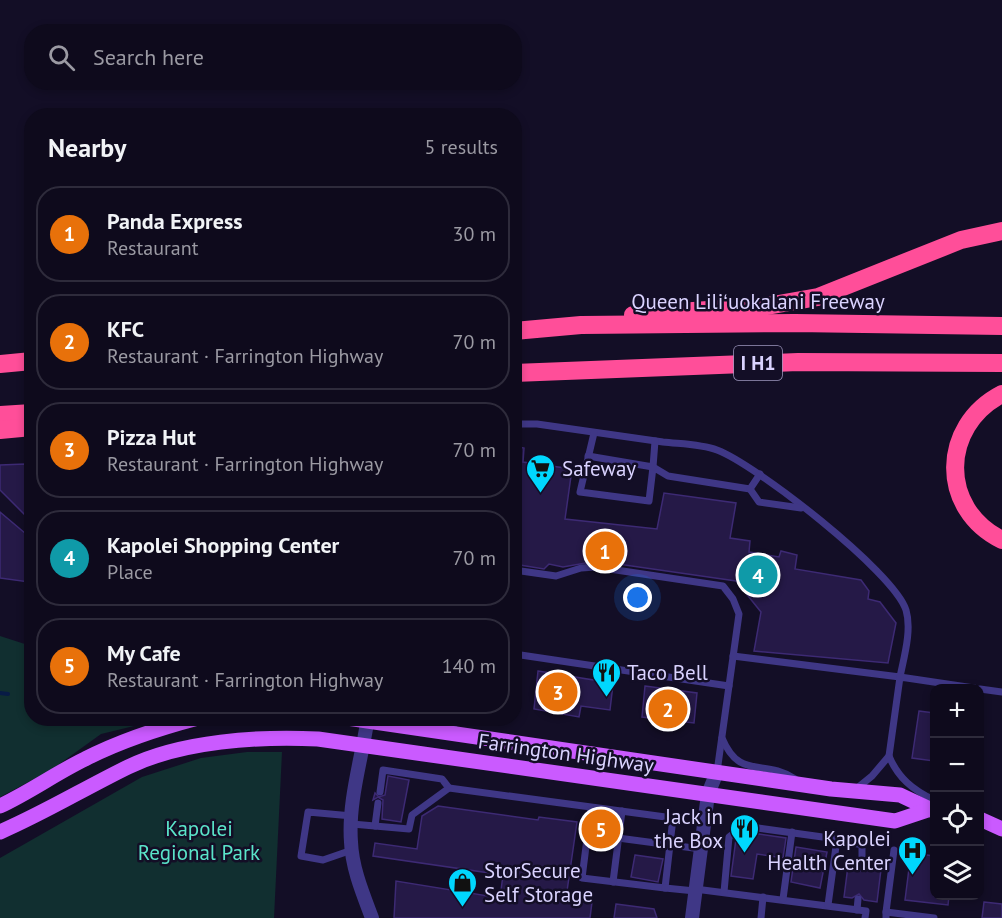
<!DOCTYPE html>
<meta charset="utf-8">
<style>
body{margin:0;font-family:"PT Sans",sans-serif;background:#171325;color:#f1f3f6}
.controls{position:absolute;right:18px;bottom:18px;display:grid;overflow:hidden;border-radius:12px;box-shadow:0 3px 9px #0003}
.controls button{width:54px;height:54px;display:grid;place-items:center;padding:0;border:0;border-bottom:2px solid #2e2b3b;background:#0e0a1c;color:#f1f3f6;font:30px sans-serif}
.you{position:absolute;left:638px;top:598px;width:21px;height:21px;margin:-15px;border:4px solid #fff;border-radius:50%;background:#1a73e8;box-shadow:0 0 0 9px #1a73e833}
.badge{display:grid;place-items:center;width:39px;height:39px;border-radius:50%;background:#db2777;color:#fff;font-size:20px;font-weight:700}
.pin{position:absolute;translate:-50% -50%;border:3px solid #fff;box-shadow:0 2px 6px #0006}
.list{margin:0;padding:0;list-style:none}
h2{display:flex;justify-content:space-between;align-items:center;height:78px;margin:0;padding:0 24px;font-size:26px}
h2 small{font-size:20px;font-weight:400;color:#9b9aa3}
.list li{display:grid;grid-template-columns:39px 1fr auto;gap:18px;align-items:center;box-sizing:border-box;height:96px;margin:0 12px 12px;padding:0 12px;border:2px solid #2e2b3b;border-radius:24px}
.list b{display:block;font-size:22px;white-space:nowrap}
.list p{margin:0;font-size:20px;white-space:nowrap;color:#9b9aa3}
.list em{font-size:20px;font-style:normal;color:#9b9aa3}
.icon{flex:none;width:33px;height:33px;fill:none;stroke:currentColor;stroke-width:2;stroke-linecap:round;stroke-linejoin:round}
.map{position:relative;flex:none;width:1002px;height:918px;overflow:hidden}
.search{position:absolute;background:#0e0a1c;box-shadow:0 3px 9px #0003;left:24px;top:24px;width:498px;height:66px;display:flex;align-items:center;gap:15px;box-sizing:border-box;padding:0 21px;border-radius:24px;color:#9b9aa3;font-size:22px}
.panel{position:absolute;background:#0e0a1c;box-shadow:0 3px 9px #0003;left:24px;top:108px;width:498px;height:618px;border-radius:24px}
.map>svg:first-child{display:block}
.green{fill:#112f30}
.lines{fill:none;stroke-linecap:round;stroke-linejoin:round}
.stream{stroke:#081b45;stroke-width:4}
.building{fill:#251947;stroke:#3d2a74;stroke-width:1.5}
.lane{stroke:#3f3786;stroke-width:7}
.street{stroke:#3f3786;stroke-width:14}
.primary{stroke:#ca5aff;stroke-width:15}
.highway{stroke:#ff4e99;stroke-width:18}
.labels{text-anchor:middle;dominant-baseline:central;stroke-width:5;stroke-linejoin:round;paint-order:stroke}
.shield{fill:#130e26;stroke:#9e98be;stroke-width:1.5}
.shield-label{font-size:20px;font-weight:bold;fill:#dad3ff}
.street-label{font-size:21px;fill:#dad3ff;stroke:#130e26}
.poi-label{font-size:21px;fill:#dad3ff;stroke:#130e26;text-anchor:start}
.park-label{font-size:21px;fill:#5ae4c9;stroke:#130e26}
</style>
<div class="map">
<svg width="1002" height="918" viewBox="0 0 1002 918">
<rect width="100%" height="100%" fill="#130e26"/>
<g class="green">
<path d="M 0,636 L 31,646 L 32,718 L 163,719 L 101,734 L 51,770 L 0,797 Z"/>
<path d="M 247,752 L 282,752 L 274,918 L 0,918 L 0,858 L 142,777 L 201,758 Z"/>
</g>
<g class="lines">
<path class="stream" d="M 0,693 L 8,694"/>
</g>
<g class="building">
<path d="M 514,446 L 524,448 L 523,462 L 572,469 L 565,519 L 657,529 L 664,493 L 736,503 L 730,538 L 750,541 L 749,552 L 779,557 L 781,551 L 797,555 L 795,569 L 861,580 L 869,591 L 868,599 L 880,602 L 896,623 L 888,663 L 754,651 L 761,612 L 736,581 L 597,561 L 563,567 L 549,564 L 544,569 L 514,564 Z"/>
<path d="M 25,464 L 32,472 L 32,522 L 0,490 L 0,465 Z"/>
<path d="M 0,512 L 32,539 L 29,582 L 0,578 Z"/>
<path d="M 538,671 L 594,680 L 594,673 L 614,676 L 610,710 L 581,706 L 579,717 L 534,709 Z"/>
<path d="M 645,686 L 697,693 L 694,723 L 642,717 Z"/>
<path d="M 919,711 L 934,713 L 934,761 L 912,758 Z"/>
<path d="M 388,776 L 409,780 L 401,822 L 382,819 L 383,800 L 378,797 L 373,800 L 375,793 L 379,797 L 385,795 Z"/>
<path d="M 438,806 L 538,820 L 539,817 L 577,822 L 566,898 L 592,902 L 590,918 L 394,918 L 396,881 L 500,898 L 503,875 L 373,856 L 375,843 L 417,849 L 422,816 Z"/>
<path d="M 745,832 L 786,838 L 783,858 L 757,854 L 753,879 L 731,876 L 736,839 Z"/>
<path d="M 796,847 L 827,852 L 820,888 L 791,882 Z"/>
<path d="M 911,853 L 934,856 L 934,896 L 949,896 L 948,905 L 905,900 Z"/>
<path d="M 635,855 L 663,859 L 658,882 L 631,877 Z"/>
<path d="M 870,859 L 882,861 L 877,902 L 864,900 L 859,894 L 852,898 L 844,897 L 848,866 L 864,872 L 869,868 Z"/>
<path d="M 984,902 L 1002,904 L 1002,918 L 982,918 Z"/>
<path d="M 616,904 L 654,909 L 657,918 L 614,918 Z"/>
</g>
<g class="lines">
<g class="lane">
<path d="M 514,424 L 537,424 C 579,430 621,436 663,442 C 680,444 701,444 717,450 C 755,464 894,572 906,610 C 912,630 904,657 900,677 L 733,656"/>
<path d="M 594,433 L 580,492 L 649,501 L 653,467 L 668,476 L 750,489"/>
<path d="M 588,456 L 653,467 L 655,441"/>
<path d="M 760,474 L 750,489 L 759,502 L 801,508"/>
<path d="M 514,570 L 556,576 L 581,568 L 596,567 L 723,586 L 733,599 L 739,614 L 717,772"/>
<path d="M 514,654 L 729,686"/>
<path d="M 980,689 L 1002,692"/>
<path d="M 429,718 L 448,723 L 457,731"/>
<path d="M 722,738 C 740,781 764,758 795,779"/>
<path d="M 889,756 C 898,778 913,790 934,800"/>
<path d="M 856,789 L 872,776 L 889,756 L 900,677 L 974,688"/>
<path d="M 380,792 L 383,770 L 442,779 L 449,788"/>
<path d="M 352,824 L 409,829 L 412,815 L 449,788 L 673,818 L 665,888 L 582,878 L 591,807"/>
<path d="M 375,826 L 378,803"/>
<path d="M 618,838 L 701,849"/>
<path d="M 837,839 L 862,845 L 862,867"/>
<path d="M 352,850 L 323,860 L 301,856 L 308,812 L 352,816"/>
<path d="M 613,882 L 622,811"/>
<path d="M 665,888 L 695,891"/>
<path d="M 695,889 L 866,911 L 865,918"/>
<path d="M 724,892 L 729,837 L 743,826 L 837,839 L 828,905"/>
<path d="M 783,899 L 792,832"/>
<path d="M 857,910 L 858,899"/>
<path d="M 886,912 L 894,850"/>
<path d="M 761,918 L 763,897"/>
<path d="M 886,918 L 886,912 L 934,918"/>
</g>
<g class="street">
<path d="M 367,723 C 361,761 348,803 351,842 C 352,868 363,894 372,918"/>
<path d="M 692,918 L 708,794 L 717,772"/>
</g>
<g class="primary">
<path d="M 347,718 L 831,789 L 900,795 L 934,811"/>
<path d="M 0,806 C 30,792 56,773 85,759 C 120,741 160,728 198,718"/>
<path d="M 980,819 L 1002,829"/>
<path d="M 0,832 C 44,813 85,788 128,767 C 181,741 259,736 318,739 L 895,821 L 928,810"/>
</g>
<g class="highway">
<path d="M 633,315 L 767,306 L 818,297 L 961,240 L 1002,231"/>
<path d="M 514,331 L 581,325 L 795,323 L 1002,326"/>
<path d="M 0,364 L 32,361"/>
<path d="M 514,373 L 798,362 L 1002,363"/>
<path d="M 1002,394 C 940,426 939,509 1002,540"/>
<path d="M 0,415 L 32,413"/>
<path d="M 0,430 L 32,427"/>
</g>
</g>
<defs>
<symbol id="supermarket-pin" viewBox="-11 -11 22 30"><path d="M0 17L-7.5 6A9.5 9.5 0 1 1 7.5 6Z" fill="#00d7fe" stroke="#130e26"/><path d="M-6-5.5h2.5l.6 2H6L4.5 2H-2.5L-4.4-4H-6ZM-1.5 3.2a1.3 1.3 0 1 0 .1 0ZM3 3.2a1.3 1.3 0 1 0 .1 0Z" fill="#111"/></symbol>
<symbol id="restaurant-pin" viewBox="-11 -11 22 30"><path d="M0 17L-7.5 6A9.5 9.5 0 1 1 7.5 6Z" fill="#00d7fe" stroke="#130e26"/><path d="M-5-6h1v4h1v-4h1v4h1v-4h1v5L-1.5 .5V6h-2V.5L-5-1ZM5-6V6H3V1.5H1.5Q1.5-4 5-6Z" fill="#111"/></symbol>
<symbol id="hospital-pin" viewBox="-11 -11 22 30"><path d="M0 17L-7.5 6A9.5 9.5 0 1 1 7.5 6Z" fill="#00d7fe" stroke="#130e26"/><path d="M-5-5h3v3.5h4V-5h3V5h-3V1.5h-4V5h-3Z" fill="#111"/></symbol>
<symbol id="shop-pin" viewBox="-11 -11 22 30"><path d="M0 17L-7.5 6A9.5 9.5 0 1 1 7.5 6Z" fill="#00d7fe" stroke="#130e26"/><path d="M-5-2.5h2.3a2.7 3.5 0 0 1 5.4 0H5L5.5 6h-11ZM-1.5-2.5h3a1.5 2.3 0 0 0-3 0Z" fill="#111"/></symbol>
</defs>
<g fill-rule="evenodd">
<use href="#supermarket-pin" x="524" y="452" width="33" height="45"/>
<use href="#restaurant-pin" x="590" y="656" width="33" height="45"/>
<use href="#restaurant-pin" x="728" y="812" width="33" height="45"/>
<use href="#hospital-pin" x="896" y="834" width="33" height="45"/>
<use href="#shop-pin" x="446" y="866" width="33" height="45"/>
</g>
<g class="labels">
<rect class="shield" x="734" y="346" width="48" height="34" rx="4.5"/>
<g class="shield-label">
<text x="758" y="363">I H1</text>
</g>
<g class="street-label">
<text x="758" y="301">Queen Liliʻuokalani Freeway</text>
<text transform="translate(566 753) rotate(8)">Farrington Highway</text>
</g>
<g class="poi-label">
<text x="562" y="468">Safeway</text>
<text x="627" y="672">Taco Bell</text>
<text x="723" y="816" text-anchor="end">Jack in<tspan x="723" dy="24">the Box</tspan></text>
<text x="891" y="838" text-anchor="end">Kapolei<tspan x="891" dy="24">Health Center</tspan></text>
<text x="484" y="870">StorSecure<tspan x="484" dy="24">Self Storage</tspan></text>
</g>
<g class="park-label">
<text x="199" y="828">Kapolei<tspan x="199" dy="24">Regional Park</tspan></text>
</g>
</g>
</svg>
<div class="controls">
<button>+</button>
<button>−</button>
<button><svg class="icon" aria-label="locate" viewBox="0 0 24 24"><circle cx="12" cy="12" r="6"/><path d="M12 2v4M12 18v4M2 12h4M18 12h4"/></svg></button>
<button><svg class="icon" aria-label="layers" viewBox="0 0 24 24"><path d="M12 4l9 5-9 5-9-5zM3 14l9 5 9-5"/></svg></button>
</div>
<div class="you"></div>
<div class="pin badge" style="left:605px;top:551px;background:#e8710a">1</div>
<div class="pin badge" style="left:668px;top:709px;background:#e8710a">2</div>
<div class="pin badge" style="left:558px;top:692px;background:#e8710a">3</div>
<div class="pin badge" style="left:758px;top:575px;background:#0f9aa8">4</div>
<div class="pin badge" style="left:601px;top:829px;background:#e8710a">5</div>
<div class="search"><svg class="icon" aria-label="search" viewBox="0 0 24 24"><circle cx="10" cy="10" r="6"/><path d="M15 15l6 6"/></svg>Search here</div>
<section class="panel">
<h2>Nearby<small>5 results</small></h2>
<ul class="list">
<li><span class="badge" style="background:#e8710a">1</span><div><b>Panda Express</b><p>Restaurant</p></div><em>30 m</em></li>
<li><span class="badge" style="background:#e8710a">2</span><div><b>KFC</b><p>Restaurant · Farrington Highway</p></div><em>70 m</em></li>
<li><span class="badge" style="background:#e8710a">3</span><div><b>Pizza Hut</b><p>Restaurant · Farrington Highway</p></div><em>70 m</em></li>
<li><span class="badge" style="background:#0f9aa8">4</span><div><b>Kapolei Shopping Center</b><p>Place</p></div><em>70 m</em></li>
<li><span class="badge" style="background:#e8710a">5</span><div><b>My Cafe</b><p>Restaurant · Farrington Highway</p></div><em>140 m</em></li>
</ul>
</section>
</div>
